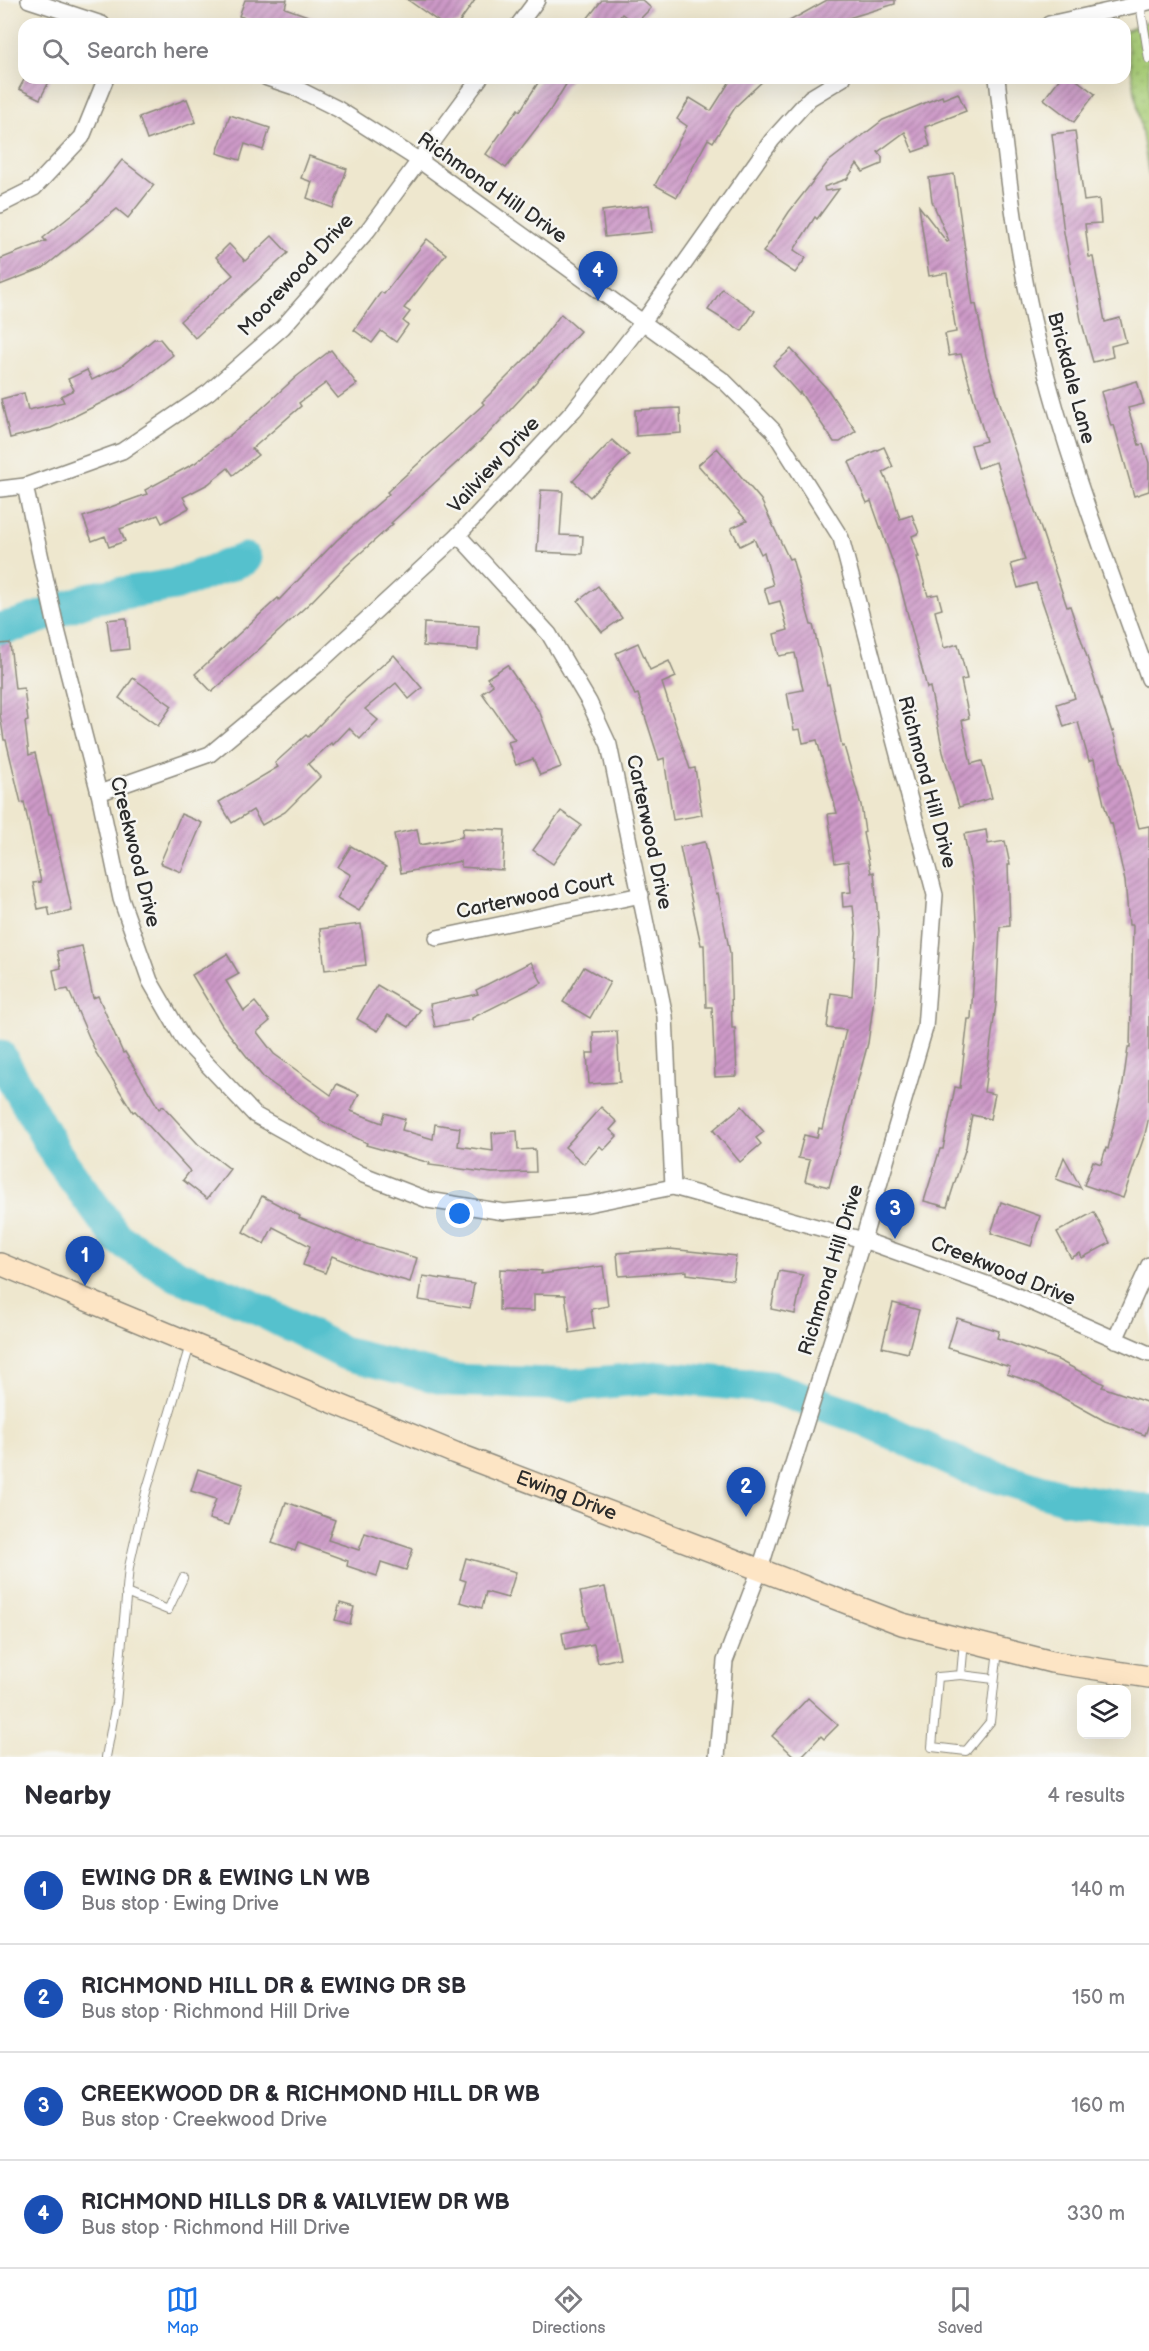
<!DOCTYPE html>
<meta charset="utf-8">
<style>
body{margin:0;font-family:"Balsamiq Sans",sans-serif;background:#f7f7f7;color:#2b2b33}
.controls{position:absolute;right:18px;bottom:18px;display:grid;overflow:hidden;border-radius:12px;box-shadow:0 6px 24px #0002}
.controls button{width:54px;height:54px;display:grid;place-items:center;padding:0;border:0;border-bottom:2px solid #e1e1e2;background:#fff;color:#2b2b33;font:30px sans-serif}
.you{position:absolute;left:460px;top:1214px;width:21px;height:21px;margin:-15px;border:4px solid #fff;border-radius:50%;background:#1a73e8;box-shadow:0 0 0 9px #1a73e833}
.badge{display:grid;place-items:center;width:39px;height:39px;border-radius:50%;background:#1a73e8;color:#fff;font-size:20px;font-weight:700}
.pin{position:absolute;translate:-50% -50px;filter:drop-shadow(0 2px 3px #0008)}
.pin::after{content:'';position:absolute;top:32px;width:21px;height:18px;background:inherit;clip-path:polygon(0 0,100% 0,50% 100%)}
.list{margin:0;padding:0;list-style:none}
h2{display:flex;justify-content:space-between;align-items:center;height:78px;margin:0;padding:0 24px;font-size:26px}
h2 small{font-size:20px;font-weight:400;color:#7c7c81}
.list li{display:grid;grid-template-columns:39px 1fr auto;gap:18px;align-items:center;box-sizing:border-box;height:108px;padding:0 24px;border-top:2px solid #e1e1e2}
.list b{display:block;font-size:22px;white-space:nowrap}
.list p{margin:0;font-size:20px;white-space:nowrap;color:#7c7c81}
.list em{font-size:20px;font-style:normal;color:#7c7c81}
.icon{flex:none;width:33px;height:33px;fill:none;stroke:currentColor;stroke-width:2;stroke-linecap:round;stroke-linejoin:round}
.map{position:relative;flex:none;width:1149px;height:1757px;overflow:hidden}
.search{position:absolute;background:#fff;box-shadow:0 6px 24px #0002;left:18px;right:18px;top:18px;height:66px;display:flex;align-items:center;gap:15px;box-sizing:border-box;padding:0 21px;border-radius:18px;color:#7c7c81;font-size:22px}
.sheet{height:510px;background:#fff}
nav{display:flex;justify-content:space-around;align-items:center;box-sizing:border-box;height:84px;border-top:2px solid #e1e1e2;background:#fff;font-size:16px;color:#7c7c81}
nav a{display:grid;justify-items:center;gap:3px}
nav .on{color:#1a73e8}
.map>svg:first-child{display:block}
.grass{fill:url(#grass-dots);stroke:#6a7c51;stroke-width:1.5}
.lines{fill:none;stroke-linecap:round;stroke-linejoin:round}
.river{stroke:#54c1cd;stroke-width:33}
.building{fill:url(#building-hatch)}
.service-casing{stroke:#8c897c;stroke-width:10}
.minor-casing{stroke:#8c897c;stroke-width:18}
.secondary-casing{stroke:#8c897c;stroke-width:24}
.service{stroke:#fff;stroke-width:8}
.minor{stroke:#fff;stroke-width:15}
.secondary{stroke:#fde5c5;stroke-width:21}
.labels{text-anchor:middle;dominant-baseline:central;stroke-width:5;stroke-linejoin:round;paint-order:stroke}
.street-label{font-size:20px;fill:#2b2b2b;stroke:#f6f6f2}
</style>
<div class="map">
<svg width="1149" height="1757" viewBox="0 0 1149 1757">
<defs>
<pattern id="grass-dots" width="8" height="8" patternUnits="userSpaceOnUse" patternTransform="scale(1.5)"><rect width="8" height="8" fill="#a9cd77"/><path d="M2 2h.1M6 6h.1" fill="none" stroke="#92b067" stroke-width="1.8" stroke-linecap="round"/></pattern>
<pattern id="building-hatch" width="6" height="6" patternUnits="userSpaceOnUse" patternTransform="scale(1.5)"><rect width="6" height="6" fill="#cd9ac8"/><path d="M-1 1l2-2M0 6l6-6M5 7l2-2" fill="none" stroke="#a77ea3"/></pattern>
</defs>
<rect width="100%" height="100%" fill="#f6f6f2"/>
<filter id="ink" filterUnits="userSpaceOnUse"><feTurbulence type="fractalNoise" baseFrequency=".0167" numOctaves="2"/><feDisplacementMap in="SourceGraphic" scale="12" xChannelSelector="R" yChannelSelector="G"/><feConvolveMatrix kernelMatrix="1 2 1 2 8 2 1 2 1" color-interpolation-filters="sRGB"/></filter>
<filter id="wash" filterUnits="userSpaceOnUse"><feTurbulence type="fractalNoise" baseFrequency=".008" numOctaves="4" result="noise"/><feDisplacementMap in="SourceGraphic" scale="24" xChannelSelector="R" yChannelSelector="G"/><feGaussianBlur stdDeviation="1.35" result="paint"/><feColorMatrix in="noise" values="0 0 0 0 0 0 0 0 0 0 0 0 0 0 0 0 0 1.4 0 .05"/><feComposite in="paint" operator="in"/></filter>
<g filter="url(#wash)">
<rect width="100%" height="100%" fill="#eee7ce"/>
<path class="grass" d="M 1149,21 L 1149,177 L 1125,31 Z"/>
<g class="lines">
<g class="river">
<path d="M 0,629 L 21,624 L 92,598 L 174,585 L 245,559"/>
<path d="M 0,1056 L 56,1154 L 117,1238 L 178,1276 L 244,1302 L 346,1354 L 450,1380 L 574,1385 L 660,1377 L 770,1387 L 853,1415 L 968,1468 L 1066,1498 L 1149,1511"/>
</g>
</g>
<g id="blocks">
<g class="building">
<path d="M 245,0 L 287,0 L 285,8 L 325,22 L 325,24 L 262,24 L 239,16 Z"/>
<path d="M 408,0 L 475,0 L 458,24 L 442,24 Z"/>
<path d="M 602,0 L 642,0 L 651,8 L 635,24 L 622,14 L 614,24 L 583,24 Z"/>
<path d="M 827,0 L 895,0 L 895,4 L 842,20 L 844,24 L 784,24 Z"/>
<path d="M 25,78 L 51,78 L 40,99 L 19,89 Z"/>
<path d="M 541,78 L 570,78 L 549,112 L 506,168 L 486,154 L 518,109 L 520,111 Z"/>
<path d="M 732,78 L 766,78 L 736,106 L 713,142 L 708,139 L 677,197 L 655,185 L 687,126 L 677,119 L 690,98 L 711,111 Z"/>
<path d="M 1060,78 L 1074,78 L 1095,94 L 1074,122 L 1044,99 Z"/>
<path d="M 958,93 L 966,111 L 925,127 L 930,146 L 913,152 L 905,132 L 878,152 L 882,157 L 882,164 L 863,172 L 857,164 L 847,179 L 824,187 L 825,191 L 839,189 L 817,219 L 815,217 L 794,250 L 806,258 L 795,273 L 763,252 L 789,212 L 828,162 L 883,120 L 942,96 L 943,99 Z"/>
<path d="M 187,99 L 196,122 L 147,140 L 139,117 Z"/>
<path d="M 230,115 L 270,128 L 263,150 L 245,144 L 240,160 L 217,153 Z"/>
<path d="M 1075,131 L 1084,201 L 1099,199 L 1101,223 L 1085,224 L 1089,257 L 1093,257 L 1105,322 L 1120,318 L 1126,342 L 1111,346 L 1113,357 L 1093,362 L 1081,320 L 1064,233 L 1052,134 Z"/>
<path d="M 309,156 L 347,169 L 333,208 L 307,198 L 312,182 L 301,178 Z"/>
<path d="M 122,160 L 154,185 L 128,218 L 117,209 L 43,268 L 0,285 L 0,259 L 46,241 L 43,238 L 89,201 Z"/>
<path d="M 954,174 L 973,305 L 976,304 L 986,356 L 1009,433 L 1067,607 L 1070,606 L 1112,732 L 1113,731 L 1139,828 L 1149,826 L 1149,1117 L 1145,1134 L 1123,1198 L 1084,1185 L 1093,1161 L 1101,1164 L 1106,1148 L 1108,1149 L 1123,1084 L 1128,1048 L 1130,1048 L 1133,925 L 1129,925 L 1125,881 L 1112,823 L 1110,823 L 1104,804 L 1094,759 L 1089,761 L 1078,722 L 1064,727 L 1057,704 L 1075,698 L 1036,583 L 1018,588 L 1011,564 L 1025,560 L 996,462 L 978,468 L 971,445 L 986,441 L 961,354 L 949,356 L 945,334 L 956,332 L 947,273 L 929,276 L 919,206 L 947,242 L 949,241 L 932,201 L 929,178 Z"/>
<path d="M 649,205 L 652,232 L 605,237 L 602,211 Z"/>
<path d="M 272,236 L 288,253 L 195,338 L 180,321 L 233,275 L 216,257 L 229,244 L 245,261 Z"/>
<path d="M 427,239 L 446,254 L 404,308 L 410,312 L 403,321 L 408,325 L 396,342 L 381,331 L 372,343 L 354,330 L 381,292 L 384,294 Z"/>
<path d="M 722,289 L 755,311 L 742,331 L 708,310 Z"/>
<path d="M 561,314 L 580,331 L 536,382 L 489,433 L 391,523 L 393,524 L 346,566 L 312,601 L 212,692 L 195,674 L 278,598 L 279,600 L 337,540 L 389,494 L 387,492 L 484,404 L 482,402 L 530,354 Z"/>
<path d="M 154,339 L 160,339 L 173,355 L 133,387 L 51,428 L 10,438 L 1,399 L 24,393 L 28,410 L 64,402 L 61,396 L 74,390 L 68,379 L 87,370 L 92,380 L 121,366 Z"/>
<path d="M 791,349 L 828,390 L 856,431 L 840,442 L 834,442 L 800,392 L 799,394 L 773,365 Z"/>
<path d="M 331,350 L 357,384 L 338,398 L 326,383 L 299,403 L 301,406 L 252,449 L 258,455 L 233,475 L 228,468 L 208,484 L 183,497 L 189,508 L 162,523 L 158,515 L 120,529 L 125,541 L 109,547 L 105,536 L 92,541 L 83,517 L 147,494 L 145,490 L 195,463 L 250,419 L 296,377 Z"/>
<path d="M 1137,381 L 1144,404 L 1128,408 L 1139,445 L 1143,444 L 1149,463 L 1149,491 L 1134,496 L 1114,425 L 1111,426 L 1101,392 Z"/>
<path d="M 680,408 L 681,433 L 636,436 L 635,410 Z"/>
<path d="M 612,440 L 629,455 L 590,497 L 573,481 Z"/>
<path d="M 884,447 L 893,467 L 883,472 L 892,492 L 900,519 L 912,515 L 919,533 L 912,536 L 919,557 L 917,557 L 928,596 L 938,594 L 942,609 L 935,611 L 944,648 L 958,644 L 967,679 L 961,680 L 969,718 L 962,720 L 971,764 L 982,761 L 992,798 L 959,807 L 943,752 L 930,687 L 927,688 L 898,577 L 871,501 L 867,503 L 849,462 Z"/>
<path d="M 717,448 L 761,500 L 789,559 L 792,558 L 811,625 L 813,625 L 827,685 L 829,684 L 842,747 L 844,746 L 861,805 L 865,832 L 863,833 L 871,873 L 874,872 L 879,931 L 876,983 L 868,1043 L 829,1187 L 805,1181 L 810,1160 L 798,1158 L 804,1135 L 817,1138 L 819,1128 L 822,1129 L 846,1030 L 827,1028 L 831,993 L 852,996 L 856,933 L 853,906 L 843,907 L 842,893 L 851,892 L 848,861 L 835,863 L 828,814 L 837,813 L 817,740 L 803,743 L 800,729 L 794,730 L 787,693 L 803,690 L 795,653 L 779,656 L 774,634 L 788,630 L 780,601 L 769,604 L 764,588 L 773,585 L 764,552 L 761,554 L 754,539 L 740,546 L 731,528 L 747,521 L 698,465 Z"/>
<path d="M 541,490 L 563,491 L 560,535 L 583,536 L 582,554 L 537,552 Z"/>
<path d="M 598,586 L 622,618 L 602,632 L 578,601 Z"/>
<path d="M 126,618 L 129,649 L 111,651 L 107,620 Z"/>
<path d="M 424,623 L 479,626 L 478,650 L 423,646 Z"/>
<path d="M 10,643 L 15,689 L 24,688 L 28,721 L 25,722 L 29,755 L 35,753 L 49,814 L 51,814 L 72,911 L 50,916 L 48,907 L 38,909 L 33,883 L 41,882 L 24,802 L 21,803 L 6,740 L 4,740 L 0,714 L 0,644 Z"/>
<path d="M 638,643 L 650,670 L 669,661 L 676,677 L 662,683 L 690,769 L 695,768 L 702,815 L 673,820 L 664,758 L 659,760 L 638,694 L 635,695 L 616,653 Z"/>
<path d="M 394,655 L 422,688 L 409,699 L 396,683 L 365,709 L 378,720 L 360,739 L 349,728 L 333,745 L 331,743 L 308,764 L 320,777 L 285,812 L 262,825 L 253,810 L 232,823 L 219,802 L 278,767 L 275,763 L 306,735 L 308,737 L 345,698 Z"/>
<path d="M 507,665 L 540,713 L 561,767 L 540,775 L 533,759 L 516,765 L 508,742 L 515,740 L 482,693 L 493,685 L 487,678 Z"/>
<path d="M 133,678 L 172,706 L 158,726 L 119,698 Z"/>
<path d="M 561,811 L 581,825 L 553,864 L 533,850 Z"/>
<path d="M 181,814 L 202,823 L 181,872 L 160,863 Z"/>
<path d="M 463,828 L 505,830 L 503,870 L 461,867 L 461,861 L 401,873 L 394,834 L 417,829 L 420,845 L 462,837 Z"/>
<path d="M 986,830 L 988,844 L 1005,841 L 1010,865 L 1008,865 L 1010,926 L 1000,927 L 996,1004 L 984,1092 L 995,1094 L 990,1119 L 972,1115 L 966,1147 L 947,1207 L 924,1201 L 940,1149 L 943,1149 L 955,1087 L 960,1088 L 968,1019 L 971,1019 L 976,938 L 973,883 L 964,834 Z"/>
<path d="M 705,842 L 716,894 L 718,893 L 730,953 L 732,1028 L 735,1028 L 737,1076 L 715,1077 L 712,1007 L 706,1007 L 704,945 L 701,945 L 680,847 Z"/>
<path d="M 351,846 L 386,867 L 359,911 L 337,898 L 351,875 L 338,867 Z"/>
<path d="M 361,924 L 366,965 L 325,970 L 320,929 Z"/>
<path d="M 82,946 L 93,998 L 98,996 L 123,1053 L 125,1052 L 159,1109 L 163,1106 L 198,1144 L 230,1169 L 207,1199 L 183,1180 L 190,1171 L 135,1111 L 133,1112 L 96,1053 L 68,989 L 57,991 L 53,970 L 61,968 L 57,951 Z"/>
<path d="M 227,954 L 239,974 L 226,981 L 244,1011 L 255,1002 L 270,1021 L 257,1032 L 274,1054 L 331,1095 L 337,1084 L 359,1094 L 351,1111 L 382,1123 L 385,1113 L 405,1119 L 402,1130 L 433,1139 L 435,1124 L 460,1128 L 458,1146 L 493,1151 L 492,1133 L 517,1131 L 518,1150 L 535,1149 L 536,1172 L 492,1173 L 429,1165 L 430,1163 L 366,1145 L 367,1143 L 319,1120 L 320,1118 L 263,1077 L 222,1025 L 192,975 Z"/>
<path d="M 531,962 L 542,983 L 472,1018 L 472,1020 L 435,1027 L 430,1004 L 478,994 L 476,990 Z"/>
<path d="M 584,967 L 610,982 L 590,1018 L 563,1002 Z"/>
<path d="M 377,985 L 420,1010 L 409,1027 L 388,1015 L 378,1031 L 357,1019 Z"/>
<path d="M 617,1031 L 620,1082 L 589,1084 L 587,1053 L 594,1053 L 593,1032 Z"/>
<path d="M 742,1106 L 764,1132 L 756,1138 L 761,1144 L 740,1162 L 713,1130 Z"/>
<path d="M 601,1107 L 617,1122 L 610,1130 L 617,1136 L 604,1150 L 600,1146 L 584,1164 L 565,1147 Z"/>
<path d="M 1064,1157 L 1081,1188 L 1056,1179 Z"/>
<path d="M 262,1196 L 300,1216 L 299,1218 L 356,1241 L 417,1258 L 410,1282 L 361,1268 L 332,1256 L 325,1273 L 303,1265 L 310,1246 L 273,1227 L 264,1244 L 243,1232 Z"/>
<path d="M 1001,1202 L 1040,1216 L 1031,1246 L 991,1233 Z"/>
<path d="M 1094,1212 L 1110,1243 L 1082,1258 L 1080,1253 L 1071,1258 L 1057,1232 Z"/>
<path d="M 670,1249 L 736,1256 L 733,1280 L 687,1274 L 687,1271 L 619,1276 L 617,1253 Z"/>
<path d="M 603,1266 L 608,1306 L 591,1309 L 594,1329 L 570,1333 L 565,1295 L 534,1294 L 534,1311 L 499,1310 L 500,1269 L 542,1271 L 541,1274 Z"/>
<path d="M 779,1271 L 803,1275 L 795,1314 L 771,1309 Z"/>
<path d="M 423,1276 L 474,1284 L 470,1308 L 419,1300 Z"/>
<path d="M 893,1303 L 919,1310 L 908,1353 L 882,1347 Z"/>
<path d="M 957,1318 L 999,1331 L 997,1338 L 1058,1360 L 1104,1384 L 1102,1387 L 1149,1403 L 1149,1424 L 1145,1435 L 1105,1421 L 1038,1384 L 1007,1374 L 1010,1367 L 948,1348 Z"/>
<path d="M 198,1469 L 243,1484 L 229,1525 L 209,1519 L 216,1499 L 191,1491 Z"/>
<path d="M 286,1502 L 335,1520 L 328,1540 L 359,1550 L 365,1533 L 413,1549 L 406,1570 L 381,1562 L 377,1576 L 347,1566 L 348,1561 L 298,1543 L 295,1551 L 272,1543 Z"/>
<path d="M 466,1558 L 516,1572 L 508,1598 L 486,1592 L 482,1608 L 460,1602 L 466,1581 L 460,1579 Z"/>
<path d="M 605,1587 L 620,1658 L 598,1663 L 594,1644 L 565,1650 L 562,1633 L 588,1628 L 580,1592 Z"/>
<path d="M 340,1603 L 354,1607 L 350,1624 L 335,1620 Z"/>
<path d="M 808,1698 L 838,1725 L 824,1739 L 821,1736 L 801,1757 L 795,1757 L 772,1736 Z"/>
</g>
</g>
</g>
<g filter="url(#ink)">
<use href="#blocks" fill-opacity="0" stroke="#8c897c" stroke-width="1.5"/>
<g class="lines">
<defs>
<g id="service">
<path d="M 1140,4 L 1149,59"/>
<path d="M 126,1593 L 168,1610 L 183,1578"/>
<path d="M 964,1641 L 961,1675 L 938,1677 L 932,1747 L 966,1751 L 990,1722 L 998,1649"/>
<path d="M 961,1675 L 994,1679"/>
<path d="M 106,1757 L 116,1703 L 129,1567 L 146,1492 L 190,1345"/>
</g>
<g id="minor">
<path d="M 29,0 L 102,24"/>
<path d="M 519,24 L 537,0"/>
<path d="M 1049,24 L 1149,2"/>
<path d="M 267,78 L 294,87 L 338,109 L 420,161 L 724,381 L 773,430 L 841,538 L 935,895 L 925,1028 L 863,1240 L 760,1569 L 725,1661 L 717,1757"/>
<path d="M 997,78 C 1006,160 1015,240 1033,320 C 1060,443 1107,561 1149,679"/>
<path d="M 0,205 L 34,188 L 82,137 L 106,78"/>
<path d="M 25,486 L 55,622 L 99,793 L 121,899 L 150,981 L 184,1040 L 255,1115 L 361,1174 L 428,1200 L 504,1212 L 588,1204 L 673,1187 L 863,1240 L 1006,1291 L 1149,1354"/>
<path d="M 0,489 L 25,486 L 122,451 L 209,392 L 283,327 L 368,230 L 480,78"/>
<path d="M 458,535 L 549,634 L 589,702 L 609,745 L 665,1016 L 673,1187"/>
<path d="M 99,793 L 210,754 L 318,664 L 458,535 L 574,410 L 643,322 L 772,140 L 810,98 L 843,78"/>
<path d="M 437,938 L 641,895"/>
<path d="M 1115,1340 L 1149,1265"/>
</g>
<g id="secondary">
<path id="s1" d="M 0,1264 L 455,1453 L 902,1624 L 1052,1662 L 1149,1677"/>
</g>
</defs>
<use href="#service" class="service-casing"/>
<use href="#minor" class="minor-casing"/>
<use href="#secondary" class="secondary-casing"/>
<use href="#service" class="service"/>
<use href="#minor" class="minor"/>
<use href="#secondary" class="secondary"/>
</g>
</g>
<g class="labels">
<g class="street-label">
<text transform="translate(492 188) rotate(35)">Richmond Hill Drive</text>
<text transform="translate(296 275) rotate(-47)">Moorewood Drive</text>
<text transform="translate(1071 378) rotate(75)">Brickdale Lane</text>
<text transform="translate(494 465) rotate(-47)">Vailview Drive</text>
<text transform="translate(927 782) rotate(75)">Richmond Hill Drive</text>
<text transform="translate(649 832) rotate(78)">Carterwood Drive</text>
<text transform="translate(135 852) rotate(76)">Creekwood Drive</text>
<text transform="translate(535 896) rotate(-12)">Carterwood Court</text>
<text transform="translate(831 1270) rotate(-73)">Richmond Hill Drive</text>
<text transform="translate(1003 1271) rotate(22)">Creekwood Drive</text>
<text stroke="none"><textPath href="#s1" startOffset="612">Ewing Drive</textPath></text>
</g>
</g>
</svg>
<div class="controls">
<button><svg class="icon" aria-label="layers" viewBox="0 0 24 24"><path d="M12 4l9 5-9 5-9-5zM3 14l9 5 9-5"/></svg></button>
</div>
<div class="you"></div>
<div class="pin badge" style="left:85px;top:1286px;background:#1a4fb4">1</div>
<div class="pin badge" style="left:746px;top:1517px;background:#1a4fb4">2</div>
<div class="pin badge" style="left:895px;top:1239px;background:#1a4fb4">3</div>
<div class="pin badge" style="left:598px;top:301px;background:#1a4fb4">4</div>
<div class="search"><svg class="icon" aria-label="search" viewBox="0 0 24 24"><circle cx="10" cy="10" r="6"/><path d="M15 15l6 6"/></svg>Search here</div>
</div>
<section class="sheet">
<h2>Nearby<small>4 results</small></h2>
<ul class="list">
<li><span class="badge" style="background:#1a4fb4">1</span><div><b>EWING DR &amp; EWING LN WB</b><p>Bus stop · Ewing Drive</p></div><em>140 m</em></li>
<li><span class="badge" style="background:#1a4fb4">2</span><div><b>RICHMOND HILL DR &amp; EWING DR SB</b><p>Bus stop · Richmond Hill Drive</p></div><em>150 m</em></li>
<li><span class="badge" style="background:#1a4fb4">3</span><div><b>CREEKWOOD DR &amp; RICHMOND HILL DR WB</b><p>Bus stop · Creekwood Drive</p></div><em>160 m</em></li>
<li><span class="badge" style="background:#1a4fb4">4</span><div><b>RICHMOND HILLS DR &amp; VAILVIEW DR WB</b><p>Bus stop · Richmond Hill Drive</p></div><em>330 m</em></li>
</ul>
</section>
<nav>
<a class="on"><svg class="icon" aria-label="map" viewBox="0 0 24 24"><path d="M3 6l6-2 6 2 6-2v14l-6 2-6-2-6 2zM9 4v14M15 6v14"/></svg>Map</a>
<a><svg class="icon" aria-label="directions" viewBox="0 0 24 24"><path d="M12 3l9 9-9 9-9-9zM9 14v-3h6M13 9l2 2-2 2"/></svg>Directions</a>
<a><svg class="icon" aria-label="saved" viewBox="0 0 24 24"><path d="M7 4h10v16l-5-4-5 4z"/></svg>Saved</a>
</nav>
